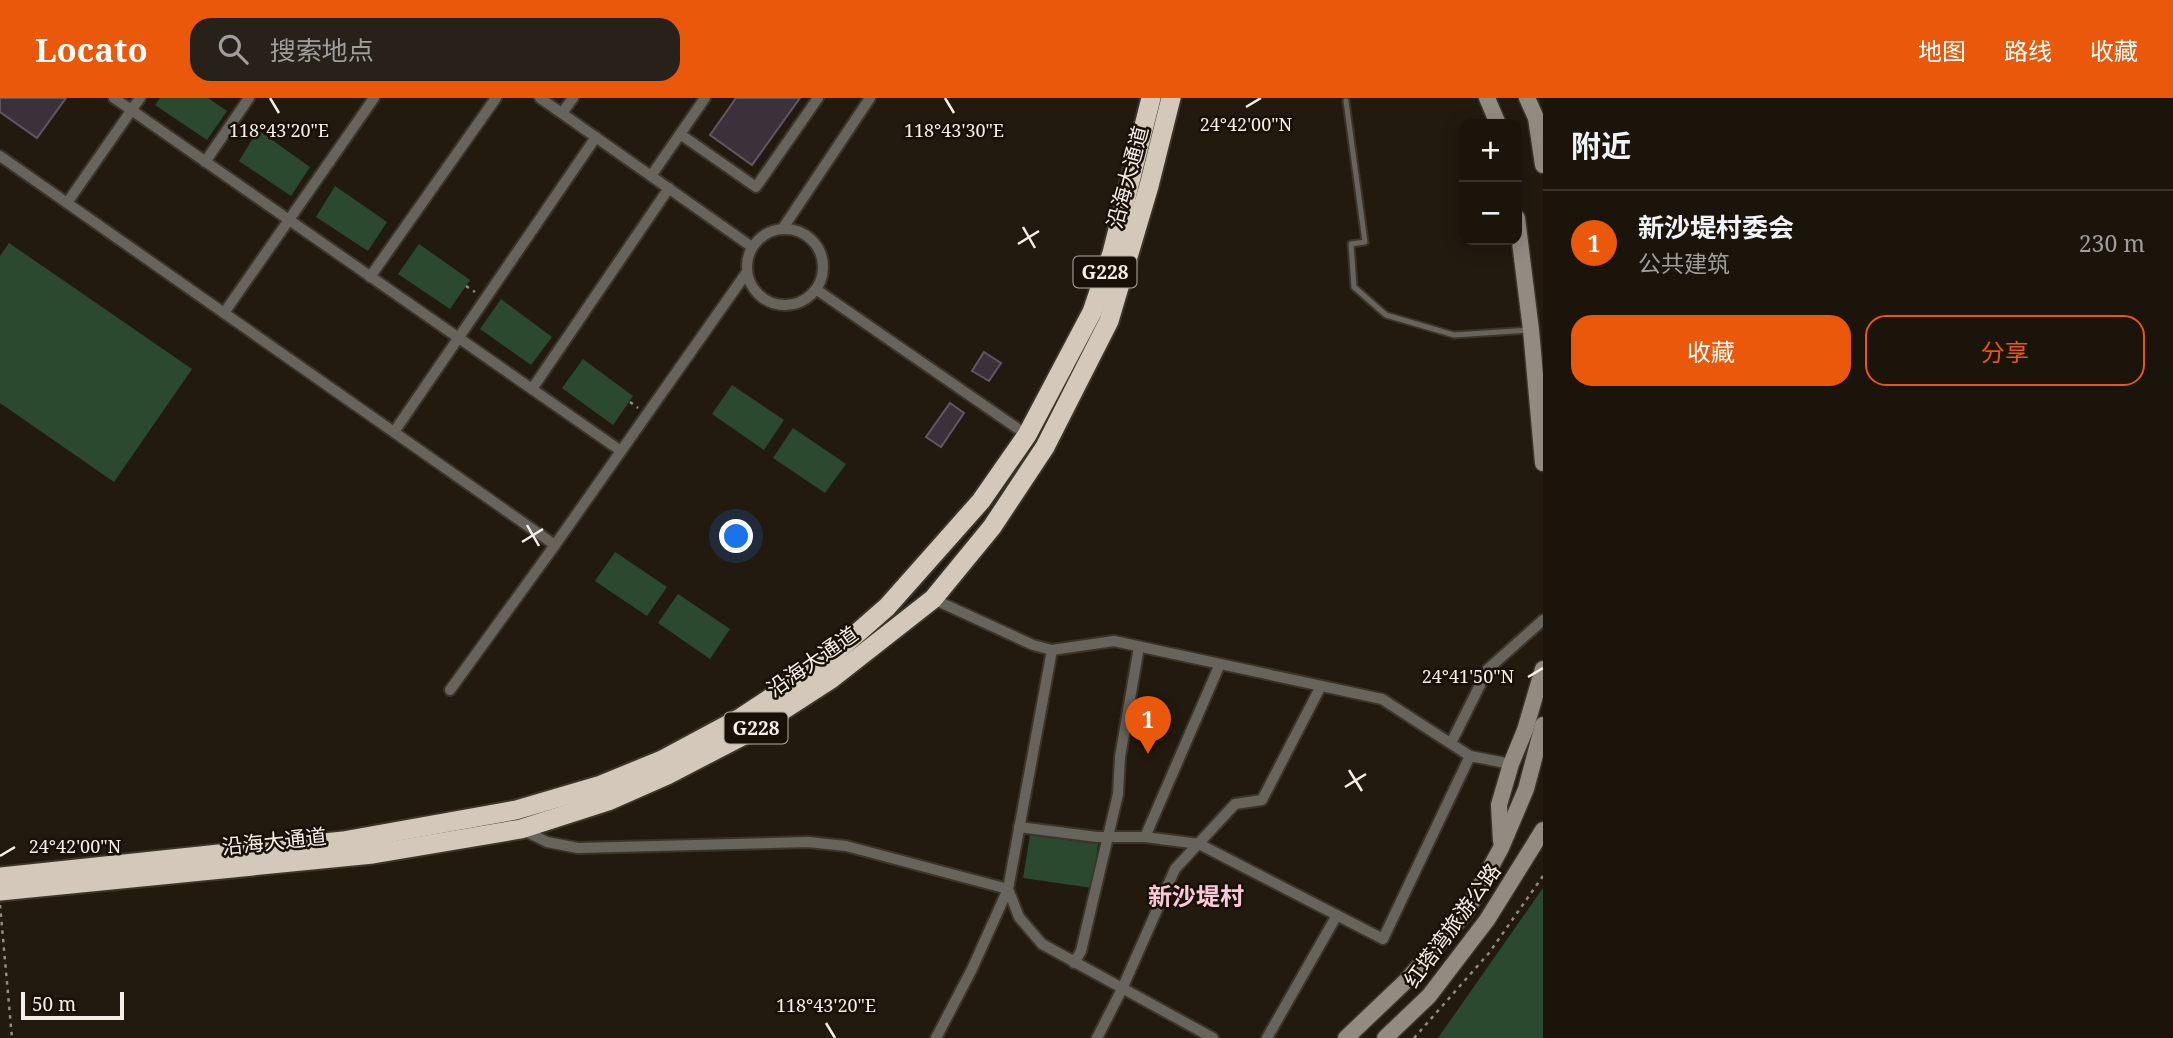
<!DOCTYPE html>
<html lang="zh">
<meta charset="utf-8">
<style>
body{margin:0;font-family:"Noto Serif","Noto Sans SC",serif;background:#272119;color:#f1f3f6}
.controls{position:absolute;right:21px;top:21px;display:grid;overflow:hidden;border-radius:14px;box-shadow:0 4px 18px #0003}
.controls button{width:63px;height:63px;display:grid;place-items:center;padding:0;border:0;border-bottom:2px solid #38332c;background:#1a140b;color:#f1f3f6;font:35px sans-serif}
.scale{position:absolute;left:21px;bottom:18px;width:103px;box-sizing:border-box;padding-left:7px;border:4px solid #f4efe8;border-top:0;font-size:19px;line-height:24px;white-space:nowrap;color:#f4efe8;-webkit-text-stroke:5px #191107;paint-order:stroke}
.you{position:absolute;left:737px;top:439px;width:24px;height:24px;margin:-18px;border:5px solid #fff;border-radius:50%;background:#1a73e8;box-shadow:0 0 0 10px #1a73e833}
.badge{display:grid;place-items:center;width:46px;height:46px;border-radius:50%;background:#ea580c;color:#fff;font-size:23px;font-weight:700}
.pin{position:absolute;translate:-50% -58px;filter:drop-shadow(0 2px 4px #0008)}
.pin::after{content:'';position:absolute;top:37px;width:24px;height:21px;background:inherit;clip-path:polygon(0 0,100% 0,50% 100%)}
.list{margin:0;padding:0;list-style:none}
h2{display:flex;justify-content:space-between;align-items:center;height:91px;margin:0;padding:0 28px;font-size:30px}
h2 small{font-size:23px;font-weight:400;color:#9f9e9d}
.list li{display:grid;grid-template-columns:46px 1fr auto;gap:21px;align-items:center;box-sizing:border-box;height:105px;padding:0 28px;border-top:2px solid #38332c}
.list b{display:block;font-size:26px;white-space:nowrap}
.list p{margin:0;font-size:23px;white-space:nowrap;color:#9f9e9d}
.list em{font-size:23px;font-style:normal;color:#9f9e9d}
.actions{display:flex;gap:14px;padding:21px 28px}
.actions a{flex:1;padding:16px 0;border:2px solid #ea580c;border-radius:21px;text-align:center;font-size:24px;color:#ea580c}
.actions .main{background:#ea580c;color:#fff}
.icon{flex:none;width:38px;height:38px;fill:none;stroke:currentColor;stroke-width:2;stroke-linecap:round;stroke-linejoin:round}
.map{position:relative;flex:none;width:1543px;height:940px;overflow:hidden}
header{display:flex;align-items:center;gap:42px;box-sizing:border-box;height:98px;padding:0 35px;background:#ea580c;color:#fff}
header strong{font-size:33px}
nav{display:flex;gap:38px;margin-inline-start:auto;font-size:24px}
.search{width:490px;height:63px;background:#272119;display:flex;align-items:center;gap:18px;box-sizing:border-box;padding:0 24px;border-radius:21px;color:#9f9e9d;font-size:26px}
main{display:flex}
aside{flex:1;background:#1a140b}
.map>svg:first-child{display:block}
.green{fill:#2b492f}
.building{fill:#3b313b;stroke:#615662;stroke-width:2}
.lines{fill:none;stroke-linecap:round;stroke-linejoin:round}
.lane-casing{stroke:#3b3429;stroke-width:9}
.street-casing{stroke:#3b3429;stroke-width:14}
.secondary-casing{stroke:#3b3429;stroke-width:19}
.highway-casing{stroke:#3b3429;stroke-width:23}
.path{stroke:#928c83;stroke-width:2.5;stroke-dasharray:3.5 5;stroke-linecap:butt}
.lane{stroke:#67635d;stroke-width:5}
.street{stroke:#67635d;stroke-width:10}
.secondary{stroke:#928b82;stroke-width:16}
.highway{stroke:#d3c8ba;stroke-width:19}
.ticks{fill:none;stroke:#f4efe8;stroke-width:2.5}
.labels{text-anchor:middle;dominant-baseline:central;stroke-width:5;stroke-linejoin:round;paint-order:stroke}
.shield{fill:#191107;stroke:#b2aca4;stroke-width:2}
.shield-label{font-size:19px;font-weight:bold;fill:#f4efe8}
.street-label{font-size:21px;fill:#f4efe8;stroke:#191107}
.quarter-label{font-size:24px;font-weight:bold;fill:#fac8da;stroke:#191107}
.ticks-label{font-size:18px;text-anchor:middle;fill:#f4efe8;stroke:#191107;stroke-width:5;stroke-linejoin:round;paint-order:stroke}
</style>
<header>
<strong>Locato</strong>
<div class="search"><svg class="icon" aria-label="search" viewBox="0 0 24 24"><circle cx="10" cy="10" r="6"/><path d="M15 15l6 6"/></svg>搜索地点</div>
<nav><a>地图</a><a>路线</a><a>收藏</a></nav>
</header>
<main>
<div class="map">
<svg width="1543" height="940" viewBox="0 0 1543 940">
<rect width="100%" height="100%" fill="#221a0f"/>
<g class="green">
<path d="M 160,0 L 208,0 L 227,13 L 207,42 L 155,7 Z"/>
<path d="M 258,32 L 310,69 L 291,98 L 239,63 Z"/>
<path d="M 335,88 L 387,124 L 368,153 L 316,119 Z"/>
<path d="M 9,145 L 192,271 L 114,384 L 0,305 L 0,158 Z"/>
<path d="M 419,146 L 470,182 L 450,211 L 398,176 Z"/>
<path d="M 501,201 L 552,239 L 531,267 L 480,231 Z"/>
<path d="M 583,261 L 633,298 L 613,327 L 562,290 Z"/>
<path d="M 732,287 L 784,322 L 764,352 L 712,316 Z"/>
<path d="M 793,330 L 846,366 L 825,395 L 773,360 Z"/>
<path d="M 615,454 L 667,489 L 647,518 L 595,483 Z"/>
<path d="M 678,496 L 730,531 L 710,561 L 658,525 Z"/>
<path d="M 1030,737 L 1098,746 L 1092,790 L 1023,780 Z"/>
<path d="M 1543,790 L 1543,940 L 1438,940 Z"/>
</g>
<g class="building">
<path d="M 0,0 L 66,0 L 37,40 L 0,14 Z"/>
<path d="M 736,0 L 800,0 L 752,67 L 710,37 Z"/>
<path d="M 984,254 L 1001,265 L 989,283 L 972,273 Z"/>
<path d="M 950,305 L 964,315 L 941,349 L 926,339 Z"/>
</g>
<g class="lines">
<defs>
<path id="lane" d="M 1346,3 L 1365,144 L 1351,146 L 1354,189 L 1386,217 L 1454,237 L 1530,232"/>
<g id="street">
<path d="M 114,0 L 621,353"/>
<path d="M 540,0 L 752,149"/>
<path d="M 562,15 L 573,0"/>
<path d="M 680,36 L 756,89 L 818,0"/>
<path d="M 0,58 L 555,447"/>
<path d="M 205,64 L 249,0"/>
<path d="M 651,78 L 705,0"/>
<path d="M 67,105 L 140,0"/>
<path d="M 783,130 L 870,0"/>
<circle cx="785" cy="169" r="38"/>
<path d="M 370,179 L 496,0"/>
<path d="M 817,192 L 1027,337"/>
<path d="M 224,215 L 374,0"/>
<path d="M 532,291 L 669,90"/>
<path d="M 394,334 L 596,39"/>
<path d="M 933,501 L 1033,547 L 1052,552 L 1114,543 L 1382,601 L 1470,658 L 1511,666"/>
<path d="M 450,592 L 555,447 L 747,174"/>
<path d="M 1451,645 L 1488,571 L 1543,522"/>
<path d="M 1019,729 L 1097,739 L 1145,739 L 1199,746 L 1383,841 L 1470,658"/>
<path d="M 523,732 L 547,744 L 578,750 L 808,744 L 846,748 L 1008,791 L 1019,819 L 1042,846 L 1213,940"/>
<path d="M 1145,739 L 1220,566"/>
<path d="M 1074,865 L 1081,853 L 1118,696 L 1120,659 L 1139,549"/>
<path d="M 936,940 L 972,871 L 1008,791 L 1052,552"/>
<path d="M 1097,940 L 1122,891 L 1175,771 L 1235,706 L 1262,702 L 1321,588"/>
<path d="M 1267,940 L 1337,817"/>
</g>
<g id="secondary">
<path d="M 1487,0 L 1498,26"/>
<path d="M 1527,0 L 1536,20 L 1543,67"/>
<path d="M 1517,120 L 1531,232 L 1543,365"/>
<path d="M 1501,743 L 1499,707 L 1511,666 L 1525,632 L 1543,571"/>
<path d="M 1346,940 L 1407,882 L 1466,814 L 1501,750 L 1526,691 L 1543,627"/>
<path d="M 1385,940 L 1429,898 L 1487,822 L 1543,732"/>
</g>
<g id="highway">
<path d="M 0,779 L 343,743 L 516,712 L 601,687 L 662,662 L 742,619 L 822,566 L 887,509 L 981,403 L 1027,337 L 1092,214 L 1112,155 L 1151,0"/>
<path d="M 0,793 L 373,756 L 521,731 L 608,703 L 667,677 L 746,636 L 831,581 L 933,501 L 992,429 L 1045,349 L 1109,223 L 1149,88 L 1171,0"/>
</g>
</defs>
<use href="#lane" class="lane-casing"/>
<use href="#street" class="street-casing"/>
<use href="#secondary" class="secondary-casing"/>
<use href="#highway" class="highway-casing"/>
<g class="path">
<path d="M 466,188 L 475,194"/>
<path d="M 630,304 L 638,310"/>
<path d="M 0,807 L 12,940"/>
<path d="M 1414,940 L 1489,855 L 1543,778"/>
</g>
<use href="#lane" class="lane"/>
<use href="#street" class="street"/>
<use href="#secondary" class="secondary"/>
<use href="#highway" class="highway"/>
</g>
<path class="ticks" d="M 270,0 L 279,15M 945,0 L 954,15M 1246,9 L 1261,0M 1023,129 L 1035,150M 1018,146 L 1039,133M 527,427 L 539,448M 522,444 L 543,431M 1528,579 L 1543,570M 1349,672 L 1362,693M 1345,689 L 1366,676M 0,758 L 15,749M 826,925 L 835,940"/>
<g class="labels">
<g class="shield">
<rect x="1073.5" y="158.5" width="63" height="31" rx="5"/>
<rect x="724.5" y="614.5" width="63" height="31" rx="5"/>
</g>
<g class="shield-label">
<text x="1105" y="174">G228</text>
<text x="756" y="630">G228</text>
</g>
<g class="street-label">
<text transform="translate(1127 79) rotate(-75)">沿海大通道</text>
<text transform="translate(812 563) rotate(-35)">沿海大通道</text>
<text transform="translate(274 743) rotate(-6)">沿海大通道</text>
<text transform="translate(1452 827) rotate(-54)">红塔湾旅游公路</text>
</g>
<g class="quarter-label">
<text x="1196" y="797">新沙堤村</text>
</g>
</g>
<g class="ticks-label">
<text x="1246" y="33">24°42'00"N</text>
<text x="279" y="39">118°43'20"E</text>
<text x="954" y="39">118°43'30"E</text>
<text x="1468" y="585">24°41'50"N</text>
<text x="75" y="755">24°42'00"N</text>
<text x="826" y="914">118°43'20"E</text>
</g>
</svg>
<div class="controls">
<button>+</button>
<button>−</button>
</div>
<div class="scale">50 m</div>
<div class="you"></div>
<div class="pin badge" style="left:1148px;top:656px">1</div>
</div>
<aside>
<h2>附近<small></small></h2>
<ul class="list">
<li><span class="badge">1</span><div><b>新沙堤村委会</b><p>公共建筑</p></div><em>230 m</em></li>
</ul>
<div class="actions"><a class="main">收藏</a><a>分享</a></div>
</aside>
</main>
